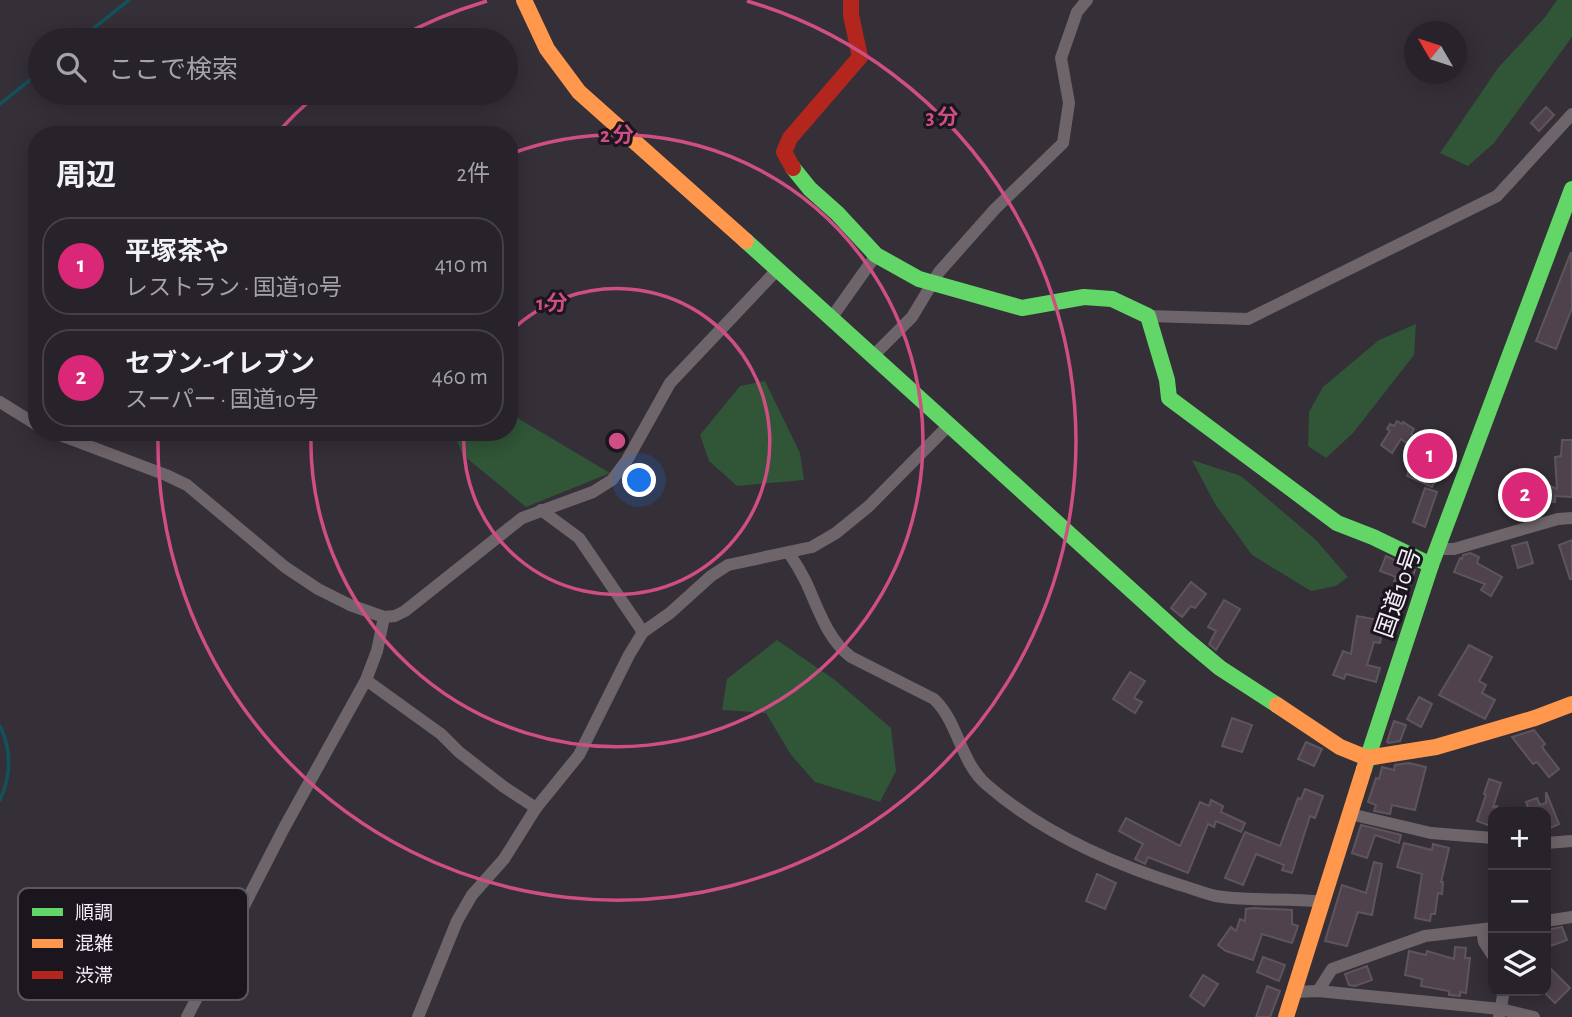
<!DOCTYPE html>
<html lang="ja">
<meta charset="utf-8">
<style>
body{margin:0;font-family:"Alegreya Sans","Noto Sans JP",sans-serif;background:#342f36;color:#f1f3f6}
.controls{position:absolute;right:21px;bottom:21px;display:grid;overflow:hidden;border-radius:14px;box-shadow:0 4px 18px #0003}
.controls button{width:63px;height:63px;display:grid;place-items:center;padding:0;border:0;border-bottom:2px solid #444047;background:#28232a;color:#f1f3f6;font:35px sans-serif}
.compass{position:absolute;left:1404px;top:21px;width:63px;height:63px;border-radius:50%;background:#28232a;box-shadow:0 4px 18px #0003;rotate:309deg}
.you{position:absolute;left:640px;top:481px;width:24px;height:24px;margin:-18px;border:5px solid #fff;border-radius:50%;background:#1a73e8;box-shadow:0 0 0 10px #1a73e833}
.badge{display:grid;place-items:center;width:46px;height:46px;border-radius:50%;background:#db2777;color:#fff;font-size:23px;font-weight:700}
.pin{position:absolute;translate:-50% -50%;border:4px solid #fff;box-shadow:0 2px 7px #0006}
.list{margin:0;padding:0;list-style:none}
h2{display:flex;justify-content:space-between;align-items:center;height:91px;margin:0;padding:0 28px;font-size:30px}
h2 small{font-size:23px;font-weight:400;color:#a5a4a8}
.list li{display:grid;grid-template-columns:46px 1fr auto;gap:21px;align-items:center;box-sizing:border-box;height:98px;margin:0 14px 14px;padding:0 14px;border:2px solid #444047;border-radius:28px}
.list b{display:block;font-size:26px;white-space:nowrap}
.list p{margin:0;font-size:23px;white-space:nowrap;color:#a5a4a8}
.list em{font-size:23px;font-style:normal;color:#a5a4a8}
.icon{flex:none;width:38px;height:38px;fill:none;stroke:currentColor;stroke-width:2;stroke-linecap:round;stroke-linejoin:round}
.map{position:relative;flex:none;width:1572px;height:1017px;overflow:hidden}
.search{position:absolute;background:#28232a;box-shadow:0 4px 18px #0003;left:28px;top:28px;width:490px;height:77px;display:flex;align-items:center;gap:18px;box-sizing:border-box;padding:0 24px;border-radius:38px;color:#a5a4a8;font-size:26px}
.panel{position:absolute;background:#28232a;box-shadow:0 4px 18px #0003;left:28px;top:126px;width:490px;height:315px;border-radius:28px}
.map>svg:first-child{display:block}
.green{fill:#305537}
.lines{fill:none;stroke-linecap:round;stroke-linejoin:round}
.stream{stroke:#12535b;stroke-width:3.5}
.building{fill:#4f424c;stroke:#5d555c;stroke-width:2}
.street{stroke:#6e656b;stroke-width:12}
.fast{stroke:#63d668;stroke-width:16}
.slow{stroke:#ff974d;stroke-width:16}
.jam{stroke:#b3261e;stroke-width:16}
.ring{fill:none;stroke:#cf4e83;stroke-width:3.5}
.labels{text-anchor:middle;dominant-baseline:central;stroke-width:6;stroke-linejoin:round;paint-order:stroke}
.street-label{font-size:24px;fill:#f6effa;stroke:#1b161d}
.key{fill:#1b161d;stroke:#5d575f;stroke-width:2}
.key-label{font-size:19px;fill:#f6effa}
.centre{fill:#cf4e83;stroke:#1b161d;stroke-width:3.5}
.ring-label{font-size:21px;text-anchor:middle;font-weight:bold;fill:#cf4e83;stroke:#1b161d;stroke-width:6;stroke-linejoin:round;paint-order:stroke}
</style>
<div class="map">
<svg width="1572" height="1017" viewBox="0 0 1572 1017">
<rect width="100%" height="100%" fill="#352f38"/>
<g class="green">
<path d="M 1557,0 L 1572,0 L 1572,37 L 1494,143 L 1468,166 L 1440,153 L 1498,68 L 1546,16 Z"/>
<path d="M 1416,324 L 1414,355 L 1353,433 L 1326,458 L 1308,446 L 1309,412 L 1323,387 L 1379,340 Z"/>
<path d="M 765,381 L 800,453 L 804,480 L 737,486 L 709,461 L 700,435 L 740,386 Z"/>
<path d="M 509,413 L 610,473 L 526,507 L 463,455 L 453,432 L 509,432 Z"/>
<path d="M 1192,460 L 1241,476 L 1316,540 L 1348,577 L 1336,586 L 1311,591 L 1252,555 L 1215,504 Z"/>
<path d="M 777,640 L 835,680 L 891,728 L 896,771 L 880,802 L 815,782 L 791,755 L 766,713 L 722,710 L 727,679 Z"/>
</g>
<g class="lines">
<g class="stream">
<path d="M 79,40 L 129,0"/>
<path d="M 0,104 L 40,72"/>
<path d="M 0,726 C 12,751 11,776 0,800"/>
</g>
</g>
<g class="building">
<path d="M 1546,107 L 1554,115 L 1539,131 L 1531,123 Z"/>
<path d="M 1571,252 L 1572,308 L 1556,349 L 1536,341 Z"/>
<path d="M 1397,421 L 1402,424 L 1403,422 L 1414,429 L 1411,434 L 1449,453 L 1432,487 L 1407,476 L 1416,450 L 1401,439 L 1392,453 L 1381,445 L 1390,431 L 1387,429 L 1390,424 L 1394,426 Z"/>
<path d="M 1562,440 L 1572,440 L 1572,497 L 1555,496 L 1555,502 L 1533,501 L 1527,516 L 1510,509 L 1524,475 L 1557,489 L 1555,457 L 1561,456 Z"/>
<path d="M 1425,488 L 1437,492 L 1425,527 L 1413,522 Z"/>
<path d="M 1572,540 L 1572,579 L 1570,579 L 1559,545 Z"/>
<path d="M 1527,542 L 1533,563 L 1518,568 L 1512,546 Z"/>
<path d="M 1470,553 L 1479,557 L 1477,563 L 1502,577 L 1491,596 L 1481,590 L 1485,584 L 1454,572 L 1460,558 L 1462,559 L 1463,555 Z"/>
<path d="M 1386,556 L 1415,570 L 1409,587 L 1394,581 L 1396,577 L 1380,571 Z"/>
<path d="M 1191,582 L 1206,594 L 1195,608 L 1191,606 L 1182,617 L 1171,608 Z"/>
<path d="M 1224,600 L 1240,609 L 1216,650 L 1209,644 L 1216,631 L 1208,627 Z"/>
<path d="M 1357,616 L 1384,621 L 1380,643 L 1374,642 L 1367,665 L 1380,668 L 1376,682 L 1346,674 L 1344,679 L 1333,675 L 1343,651 L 1351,654 Z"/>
<path d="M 1469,645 L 1492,657 L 1479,681 L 1486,685 L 1482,693 L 1495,700 L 1485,719 L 1439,695 Z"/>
<path d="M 1130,672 L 1145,681 L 1134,698 L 1142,702 L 1135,713 L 1113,699 Z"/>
<path d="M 1419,697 L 1432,704 L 1421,727 L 1407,719 Z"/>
<path d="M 1232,718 L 1252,725 L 1242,752 L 1222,746 Z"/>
<path d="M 1394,721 L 1406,725 L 1400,741 L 1389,743 L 1387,742 Z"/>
<path d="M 1534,730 L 1545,744 L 1542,747 L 1559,769 L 1549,777 L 1537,762 L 1533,764 L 1512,737 Z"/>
<path d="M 1306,742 L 1322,749 L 1314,766 L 1298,759 Z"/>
<path d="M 1409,763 L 1426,767 L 1415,810 L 1392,805 L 1390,814 L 1374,811 L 1376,805 L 1368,802 L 1376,778 L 1379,779 L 1382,767 L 1394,770 L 1395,765 Z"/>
<path d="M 1489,779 L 1501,783 L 1493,807 L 1497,806 L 1490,826 L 1477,821 L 1486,795 L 1484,794 Z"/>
<path d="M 1305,789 L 1323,796 L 1315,818 L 1310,816 L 1292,873 L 1282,870 L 1284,865 L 1256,854 L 1243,885 L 1225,878 L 1245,832 L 1280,846 L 1298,798 L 1301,799 Z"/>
<path d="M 1546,792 L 1559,824 L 1546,830 L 1546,812 L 1523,812 L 1529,810 L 1526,802 L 1537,798 L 1540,805 L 1546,803 Z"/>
<path d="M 1211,800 L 1223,806 L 1221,812 L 1245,823 L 1241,832 L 1216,821 L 1214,827 L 1208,824 L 1188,873 L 1148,857 L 1145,864 L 1135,859 L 1143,844 L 1119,831 L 1126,818 L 1180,846 L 1200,802 L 1209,806 Z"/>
<path d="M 1361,825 L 1401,835 L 1399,843 L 1375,835 L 1367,858 L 1352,853 Z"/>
<path d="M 1404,843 L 1432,850 L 1433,844 L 1449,848 L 1441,882 L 1443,882 L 1442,894 L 1438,893 L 1435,914 L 1431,914 L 1430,921 L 1415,918 L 1422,874 L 1397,867 Z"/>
<path d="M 1374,862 L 1382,864 L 1372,915 L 1358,912 L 1347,946 L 1325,941 L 1342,885 L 1366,893 Z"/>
<path d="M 1097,874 L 1116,883 L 1105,909 L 1086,901 Z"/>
<path d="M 1253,908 L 1292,910 L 1292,924 L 1298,926 L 1292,943 L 1262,934 L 1253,960 L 1226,951 L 1218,945 L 1231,927 L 1236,931 L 1240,919 L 1245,921 L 1246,909 Z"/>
<path d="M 1562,927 L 1567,940 L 1551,946 L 1546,930 Z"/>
<path d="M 1455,947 L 1466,948 L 1465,958 L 1470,958 L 1466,993 L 1460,992 L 1460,996 L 1449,995 L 1449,991 L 1421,986 L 1422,979 L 1405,975 L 1409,951 L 1426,955 L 1427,951 L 1454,959 Z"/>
<path d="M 1263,957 L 1285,965 L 1279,981 L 1257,972 Z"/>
<path d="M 1546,964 L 1570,988 L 1555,1003 L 1546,994 Z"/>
<path d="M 1367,966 L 1372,980 L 1355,986 L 1349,985 L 1345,974 Z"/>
<path d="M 1203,975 L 1218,984 L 1204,1006 L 1190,996 Z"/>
<path d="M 1267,986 L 1280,991 L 1270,1017 L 1256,1017 Z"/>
</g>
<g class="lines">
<g class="street">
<path d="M 1148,316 L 1248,319 L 1497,196 L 1572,114"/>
<path d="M 832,317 L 876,255"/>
<path d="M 874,355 L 912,317 L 939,272 L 995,209 L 1063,143 L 1069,103 L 1061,58 L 1077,12 L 1087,0"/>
<path d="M 0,402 L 37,425"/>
<path d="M 52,432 L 166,475 L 187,485 L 285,567 L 318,589 L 350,605 L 384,617 L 395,616 L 405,611 L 522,518 L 593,492 L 612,480 L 627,460 L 670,383 L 777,270"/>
<path d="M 541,510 L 579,538 L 643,632"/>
<path d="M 1438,549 L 1454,549 L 1558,519 L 1572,518"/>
<path d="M 789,553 C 795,562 801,572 806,582 C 818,608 827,639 851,657 L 934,699 C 959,723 960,762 987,785 C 1041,832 1113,864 1180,885 C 1192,888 1204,894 1216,896 C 1251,902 1288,897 1323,902"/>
<path d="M 366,680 L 441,734 L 459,752 L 504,787 L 536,808"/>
<path d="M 1350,814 L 1431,833 L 1493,838"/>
<path d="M 1546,843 L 1572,841"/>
<path d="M 1546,921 L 1572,917"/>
<path d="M 1482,930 L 1484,942 L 1493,956"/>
<path d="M 1318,991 L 1332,969 L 1425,936 L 1493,928"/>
<path d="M 1295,992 L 1318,991 L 1501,1009 L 1534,1017"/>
<path d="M 187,1017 L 284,828 L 366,680 L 377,651 L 384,617"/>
<path d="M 418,1017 L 457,921 L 472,895 L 504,859 L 536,808 L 579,755 L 629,655 L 643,632 L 670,613 L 711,576 L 728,565 L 812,547 L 836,533 L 869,506 L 950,424"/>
<path d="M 1499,1017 L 1504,991"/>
</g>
<g class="fast">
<path d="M 793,168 L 810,189 L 837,213 L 876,255 L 919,279 L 1022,308 L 1084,297 L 1112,299 L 1148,316 L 1167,380 L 1169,398 L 1337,523 L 1373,537 L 1431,565"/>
<path d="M 746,241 L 1183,637 L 1220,668 L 1277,705"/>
<path d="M 1364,769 L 1431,565 L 1572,189"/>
</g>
<g class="slow">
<path d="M 524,0 L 547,49 L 579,92 L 746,241"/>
<path d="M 1277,705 L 1340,747 L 1367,758 L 1436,747 L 1535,718 L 1572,704"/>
<path d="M 1286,1017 L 1364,769"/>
</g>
<path class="jam" d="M 793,168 L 784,152 L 790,138 L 860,57 L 851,15 L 851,0"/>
</g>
<g class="ring">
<path d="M510 332A153 153 0 1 1 464 433"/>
<path d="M510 154A306 306 0 1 1 311 433"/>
<path d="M276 134A459 459 0 0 1 316 95M394 40A459 459 0 0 1 487 1M747 1A459 459 0 1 1 158 433"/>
</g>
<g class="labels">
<g class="street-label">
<text transform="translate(1399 593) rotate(-71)">国道10号</text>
</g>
</g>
<rect x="18" y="888" width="230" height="112" rx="10" class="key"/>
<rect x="32" y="908" width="31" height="8" fill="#63d668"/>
<rect x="32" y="939" width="31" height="9" fill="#ff974d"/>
<rect x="32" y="971" width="31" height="8" fill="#b3261e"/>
<g class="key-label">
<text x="75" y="919">順調</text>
<text x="75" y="950">混雑</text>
<text x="75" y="982">渋滞</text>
</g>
<circle cx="617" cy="441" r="10" class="centre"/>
<g class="ring-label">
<text x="942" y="124">3 分</text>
<text x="617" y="142">2 分</text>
<text x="552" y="310">1 分</text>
</g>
</svg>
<div class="controls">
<button>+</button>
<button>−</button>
<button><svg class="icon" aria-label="layers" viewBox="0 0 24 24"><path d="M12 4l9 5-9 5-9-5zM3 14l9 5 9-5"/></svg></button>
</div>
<svg class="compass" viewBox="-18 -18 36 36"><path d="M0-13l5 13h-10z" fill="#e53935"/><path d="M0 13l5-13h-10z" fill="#a5a4a8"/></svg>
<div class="you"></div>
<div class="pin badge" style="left:1430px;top:456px">1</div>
<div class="pin badge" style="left:1525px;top:495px">2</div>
<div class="search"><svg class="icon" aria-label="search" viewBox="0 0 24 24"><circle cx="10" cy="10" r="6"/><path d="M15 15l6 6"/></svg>ここで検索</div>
<section class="panel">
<h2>周辺<small>2件</small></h2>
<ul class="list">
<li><span class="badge">1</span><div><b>平塚茶や</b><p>レストラン · 国道10号</p></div><em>410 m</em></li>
<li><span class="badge">2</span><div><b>セブン-イレブン</b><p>スーパー · 国道10号</p></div><em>460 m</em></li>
</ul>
</section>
</div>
